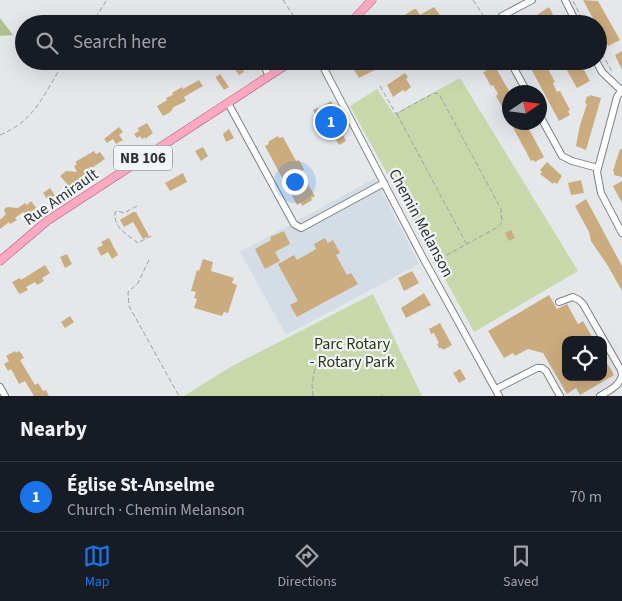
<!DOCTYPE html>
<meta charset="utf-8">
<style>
body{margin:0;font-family:"Source Sans 3",sans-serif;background:#20242c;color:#f1f3f6}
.controls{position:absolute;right:15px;bottom:15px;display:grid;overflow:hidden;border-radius:10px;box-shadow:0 5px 20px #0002}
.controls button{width:45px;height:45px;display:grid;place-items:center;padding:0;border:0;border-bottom:1px solid #363941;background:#171b24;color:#f1f3f6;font:25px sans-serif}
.compass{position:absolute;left:502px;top:85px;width:45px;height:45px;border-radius:50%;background:#171b24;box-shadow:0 5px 20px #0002;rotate:77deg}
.you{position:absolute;left:294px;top:181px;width:18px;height:18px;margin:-12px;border:4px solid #fff;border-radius:50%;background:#1a73e8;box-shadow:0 0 0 8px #1a73e833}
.badge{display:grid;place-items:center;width:32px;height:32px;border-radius:50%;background:#1a73e8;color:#fff;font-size:16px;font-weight:700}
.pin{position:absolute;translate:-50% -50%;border:2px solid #fff;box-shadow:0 1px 5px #0006}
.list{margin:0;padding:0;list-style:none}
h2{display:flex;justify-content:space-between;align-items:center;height:65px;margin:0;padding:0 20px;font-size:21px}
h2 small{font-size:16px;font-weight:400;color:#9ea1a6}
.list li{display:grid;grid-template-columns:32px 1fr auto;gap:15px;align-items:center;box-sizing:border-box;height:70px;padding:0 20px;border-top:1px solid #363941}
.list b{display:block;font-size:19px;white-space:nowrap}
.list p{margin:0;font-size:16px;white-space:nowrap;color:#9ea1a6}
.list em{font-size:16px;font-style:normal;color:#9ea1a6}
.icon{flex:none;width:28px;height:28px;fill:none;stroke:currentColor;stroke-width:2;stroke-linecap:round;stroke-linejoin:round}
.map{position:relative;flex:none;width:622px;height:396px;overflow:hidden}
.search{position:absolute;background:#171b24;box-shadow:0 5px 20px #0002;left:15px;right:15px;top:15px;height:55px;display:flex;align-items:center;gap:12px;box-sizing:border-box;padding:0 18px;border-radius:28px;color:#9ea1a6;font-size:19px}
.sheet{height:135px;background:#171b24}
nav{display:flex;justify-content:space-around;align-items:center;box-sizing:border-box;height:70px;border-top:1px solid #363941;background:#171b24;font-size:14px;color:#9ea1a6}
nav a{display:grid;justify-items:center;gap:2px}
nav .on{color:#1a73e8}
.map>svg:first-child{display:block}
.built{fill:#d4dde6}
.green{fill:#c9d8aa}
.forest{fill:#b0c08e}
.building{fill:#cbac7e}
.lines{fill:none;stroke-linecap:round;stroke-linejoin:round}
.minor-casing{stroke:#7c8083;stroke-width:8}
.major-casing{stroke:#b65a76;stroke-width:9}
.path{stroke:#9ea1a4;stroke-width:1;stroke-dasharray:5 2.5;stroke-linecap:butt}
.minor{stroke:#fff;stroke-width:6}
.major{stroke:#fea9c2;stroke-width:8}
.labels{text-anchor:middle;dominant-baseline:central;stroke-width:4.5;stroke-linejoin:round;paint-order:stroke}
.shield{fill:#f1f5f8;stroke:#696b6d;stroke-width:1}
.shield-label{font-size:15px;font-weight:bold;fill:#2f3032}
.street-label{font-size:16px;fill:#2f3032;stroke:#f1f5f8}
.park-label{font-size:16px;fill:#2a340d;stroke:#f1f5f8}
</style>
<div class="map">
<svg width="622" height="396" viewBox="0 0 622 396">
<rect width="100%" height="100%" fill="#e4e8eb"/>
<path class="built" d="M 375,178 L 419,264 L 286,335 L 240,252 Z"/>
<g class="green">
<path d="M 460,78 L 578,271 L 474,332 L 350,106 L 377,89 L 394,114 Z"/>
<path d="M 373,294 L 422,396 L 184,396 L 232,366 Z"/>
</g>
<path class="forest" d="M 0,18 L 13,35 L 0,36 Z"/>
<g class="building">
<path d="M 583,0 L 598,1 L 620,40 L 608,46 L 598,28 L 598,24 L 596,24 Z"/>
<path d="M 434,7 L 440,15 L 427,24 L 391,24 L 414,9 L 416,9 L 420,15 Z"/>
<path d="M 549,7 L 558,24 L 541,24 L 537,15 Z"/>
<path d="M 622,51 L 622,70 L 615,55 Z"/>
<path d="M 229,61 L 239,63 L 244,72 L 239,75 Z"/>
<path d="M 357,61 L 365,61 L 368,66 L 371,64 L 375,70 L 359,78 L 351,65 Z"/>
<path d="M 480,61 L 492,61 L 510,93 L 510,121 L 496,96 L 498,94 L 493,85 L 491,86 L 483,72 L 486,71 Z"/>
<path d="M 527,61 L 544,62 L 555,82 L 553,83 L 557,92 L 560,91 L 570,110 L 568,111 L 570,115 L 559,121 Z"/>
<path d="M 570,61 L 579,61 L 590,81 L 577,88 L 564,65 Z"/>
<path d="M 405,73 L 408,77 L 406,79 L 411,87 L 405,92 L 403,90 L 393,97 L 387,85 Z"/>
<path d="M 220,74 L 229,87 L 224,90 L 216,78 L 216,77 Z"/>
<path d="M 199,80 L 203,86 L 184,97 L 186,101 L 172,108 L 173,109 L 169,113 L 163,116 L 161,113 L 157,106 L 167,100 L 166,98 L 173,95 L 172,93 L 182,87 L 183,89 Z"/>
<path d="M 590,95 L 601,98 L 586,150 L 576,146 L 580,125 L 587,104 L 585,103 L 587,96 L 589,97 Z"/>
<path d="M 331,101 L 334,107 L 332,109 L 343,128 L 340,129 L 346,141 L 339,145 L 334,136 L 329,139 L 313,110 L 317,108 L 318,109 Z"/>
<path d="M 510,122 L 525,122 L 544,157 L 535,162 L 533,160 L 531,161 Z"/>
<path d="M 147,123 L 153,133 L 145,139 L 145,137 L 142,139 L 140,136 L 137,138 L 134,134 L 139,131 L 138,128 Z"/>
<path d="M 119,127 L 123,132 L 119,135 L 123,140 L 116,144 L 113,139 L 107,143 L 104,139 Z"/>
<path d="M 229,129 L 234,138 L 226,142 L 223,134 Z"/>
<path d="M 278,136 L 279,138 L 283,137 L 296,161 L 299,160 L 304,169 L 301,172 L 315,196 L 311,198 L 312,200 L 302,206 L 301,203 L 297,205 L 265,146 L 269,144 L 268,142 Z"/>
<path d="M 203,147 L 208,156 L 201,161 L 195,151 Z"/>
<path d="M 620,149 L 622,149 L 622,177 L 614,175 L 614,172 L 613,171 Z"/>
<path d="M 94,151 L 96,154 L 100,152 L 105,159 L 86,172 L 88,175 L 72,186 L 69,186 L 60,176 L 66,171 L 77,172 L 74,166 L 77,164 L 75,162 Z"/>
<path d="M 547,162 L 562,176 L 557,184 L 554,182 L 553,184 L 540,174 L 542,172 L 540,170 Z"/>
<path d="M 183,173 L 187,182 L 170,191 L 165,183 Z"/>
<path d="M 581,180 L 584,193 L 571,195 L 568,183 Z"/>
<path d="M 622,181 L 622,203 L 613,186 Z"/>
<path d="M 50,188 L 56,197 L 49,202 L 43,193 Z"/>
<path d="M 586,199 L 622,266 L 622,291 L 608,266 L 591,241 L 589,232 L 575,206 Z"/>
<path d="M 31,201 L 37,209 L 27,217 L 23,212 L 15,218 L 17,220 L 10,224 L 9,222 L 0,229 L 0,220 L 6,214 L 4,211 L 5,208 L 8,207 L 18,208 L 25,203 L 27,205 Z"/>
<path d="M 133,212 L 136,212 L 149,236 L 143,239 L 133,222 L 124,227 L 120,220 Z"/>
<path d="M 511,230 L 515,238 L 509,241 L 505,233 Z"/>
<path d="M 284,231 L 290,244 L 275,252 L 280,261 L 265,269 L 255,249 L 271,240 L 270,237 Z"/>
<path d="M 109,238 L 118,255 L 112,259 L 108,252 L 101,256 L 97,248 L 103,245 L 101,242 Z"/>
<path d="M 325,238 L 328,243 L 333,240 L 340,253 L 336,255 L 347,275 L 351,273 L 358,284 L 297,317 L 290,305 L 298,301 L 278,264 L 294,255 L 297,260 L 316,249 L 314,244 Z"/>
<path d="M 67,254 L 72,264 L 65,268 L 60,257 Z"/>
<path d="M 203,259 L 213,262 L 211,271 L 234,278 L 232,283 L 237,285 L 228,313 L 224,312 L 222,316 L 194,308 L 197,299 L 194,298 L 196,292 L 191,291 L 197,270 L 199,271 Z"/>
<path d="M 45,265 L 50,273 L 42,278 L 44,281 L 37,285 L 35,282 L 26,287 L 28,290 L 20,294 L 18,292 L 12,282 L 20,278 L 21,280 Z"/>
<path d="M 412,271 L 419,283 L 404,291 L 398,278 Z"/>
<path d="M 424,293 L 431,305 L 406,318 L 401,308 Z"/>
<path d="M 549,295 L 557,309 L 567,304 L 578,324 L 583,321 L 594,340 L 566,340 L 566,377 L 603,377 L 603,356 L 614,375 L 580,395 L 576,388 L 567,394 L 543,353 L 528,349 L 515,356 L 513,353 L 504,358 L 488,331 Z"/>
<path d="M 70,316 L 74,322 L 65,328 L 61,322 Z"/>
<path d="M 440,323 L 452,345 L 443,350 L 442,348 L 439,348 L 437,344 L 439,343 L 434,333 L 431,334 L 429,329 Z"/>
<path d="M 15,351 L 16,353 L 19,351 L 21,353 L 24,358 L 20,360 L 35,385 L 38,383 L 43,391 L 46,390 L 49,396 L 34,396 L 25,381 L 19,384 L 11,369 L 8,371 L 4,364 L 9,361 L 6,356 Z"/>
<path d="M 460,369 L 466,379 L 459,383 L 453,373 Z"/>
</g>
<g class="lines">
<defs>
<g id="minor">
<path d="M 565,0 L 577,24"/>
<path d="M 494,24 L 502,16 L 532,0"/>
<path d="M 262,61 L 269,76"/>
<path d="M 320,61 L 422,256 L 499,396"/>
<path d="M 510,61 L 527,92"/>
<path d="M 596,61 L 602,72 L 621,90"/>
<path d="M 622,89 L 617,97 L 597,172 L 601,193 L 622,233"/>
<path d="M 228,103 L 294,224 L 301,228 L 384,183"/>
<path d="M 540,116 L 562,156 L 572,161 L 598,168"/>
<path d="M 559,302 L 573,297 L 579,300 L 583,304 L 621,370 L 622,375"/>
<path d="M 0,387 L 5,396"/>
<path d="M 496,389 L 537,368 L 542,368 L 546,371 L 560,396"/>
<path d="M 600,396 C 610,390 618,387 622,376"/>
</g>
<g id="major">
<path d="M 347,24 L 355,18 L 372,0"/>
<path d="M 0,261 L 47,221 L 292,61"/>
</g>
</defs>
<use href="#minor" class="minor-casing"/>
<use href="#major" class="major-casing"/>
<g class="path">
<path d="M 283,0 L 299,24"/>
<path d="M 473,0 L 485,18 L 489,21"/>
<path d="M 573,1 L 585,24"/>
<path d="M 91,24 L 107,0"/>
<path d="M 598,47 L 613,73"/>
<path d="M 380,86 L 396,114 L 434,93 L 439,94 L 501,209 L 502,222 L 498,227 L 432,263"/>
<path d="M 397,114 L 466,243"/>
<path d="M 0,135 C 37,120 44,92 65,61"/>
<path d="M 137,206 L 124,213 L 118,211 L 115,212 C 113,228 128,235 138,243 L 153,235"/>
<path d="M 149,260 L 138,283 L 128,292 L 129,306 L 179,396"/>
<path d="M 313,396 L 312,385 L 315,367 L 322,362"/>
<path d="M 381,396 L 383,395"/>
</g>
<use href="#minor" class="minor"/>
<use href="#major" class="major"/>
</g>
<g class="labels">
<rect class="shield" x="114" y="145.5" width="58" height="25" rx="4"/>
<g class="shield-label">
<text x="143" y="158">NB 106</text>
</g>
<g class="street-label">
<text transform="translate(61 197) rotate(-35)">Rue Amirault</text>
<text transform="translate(421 223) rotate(62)">Chemin Melanson</text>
</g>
<g class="park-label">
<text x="352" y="344">Parc Rotary<tspan x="352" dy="18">- Rotary Park</tspan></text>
</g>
</g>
</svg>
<div class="controls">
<button><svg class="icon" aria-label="locate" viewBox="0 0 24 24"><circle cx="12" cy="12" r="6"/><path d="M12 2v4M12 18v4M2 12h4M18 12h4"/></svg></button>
</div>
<svg class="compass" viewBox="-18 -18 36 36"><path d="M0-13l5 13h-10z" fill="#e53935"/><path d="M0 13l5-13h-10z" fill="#9ea1a6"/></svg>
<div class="you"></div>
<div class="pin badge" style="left:331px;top:122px">1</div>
<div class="search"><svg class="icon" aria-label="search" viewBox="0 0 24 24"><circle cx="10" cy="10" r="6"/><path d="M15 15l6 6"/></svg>Search here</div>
</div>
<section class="sheet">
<h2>Nearby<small></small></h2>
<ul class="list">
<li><span class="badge">1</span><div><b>Église St-Anselme</b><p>Church · Chemin Melanson</p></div><em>70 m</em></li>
</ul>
</section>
<nav>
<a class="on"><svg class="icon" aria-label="map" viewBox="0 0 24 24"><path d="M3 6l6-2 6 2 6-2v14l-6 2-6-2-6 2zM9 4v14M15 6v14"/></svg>Map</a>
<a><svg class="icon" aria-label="directions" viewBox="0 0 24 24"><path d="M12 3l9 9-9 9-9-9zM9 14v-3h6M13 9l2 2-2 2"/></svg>Directions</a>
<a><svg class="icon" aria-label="saved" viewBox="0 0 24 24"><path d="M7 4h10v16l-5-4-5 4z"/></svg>Saved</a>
</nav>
